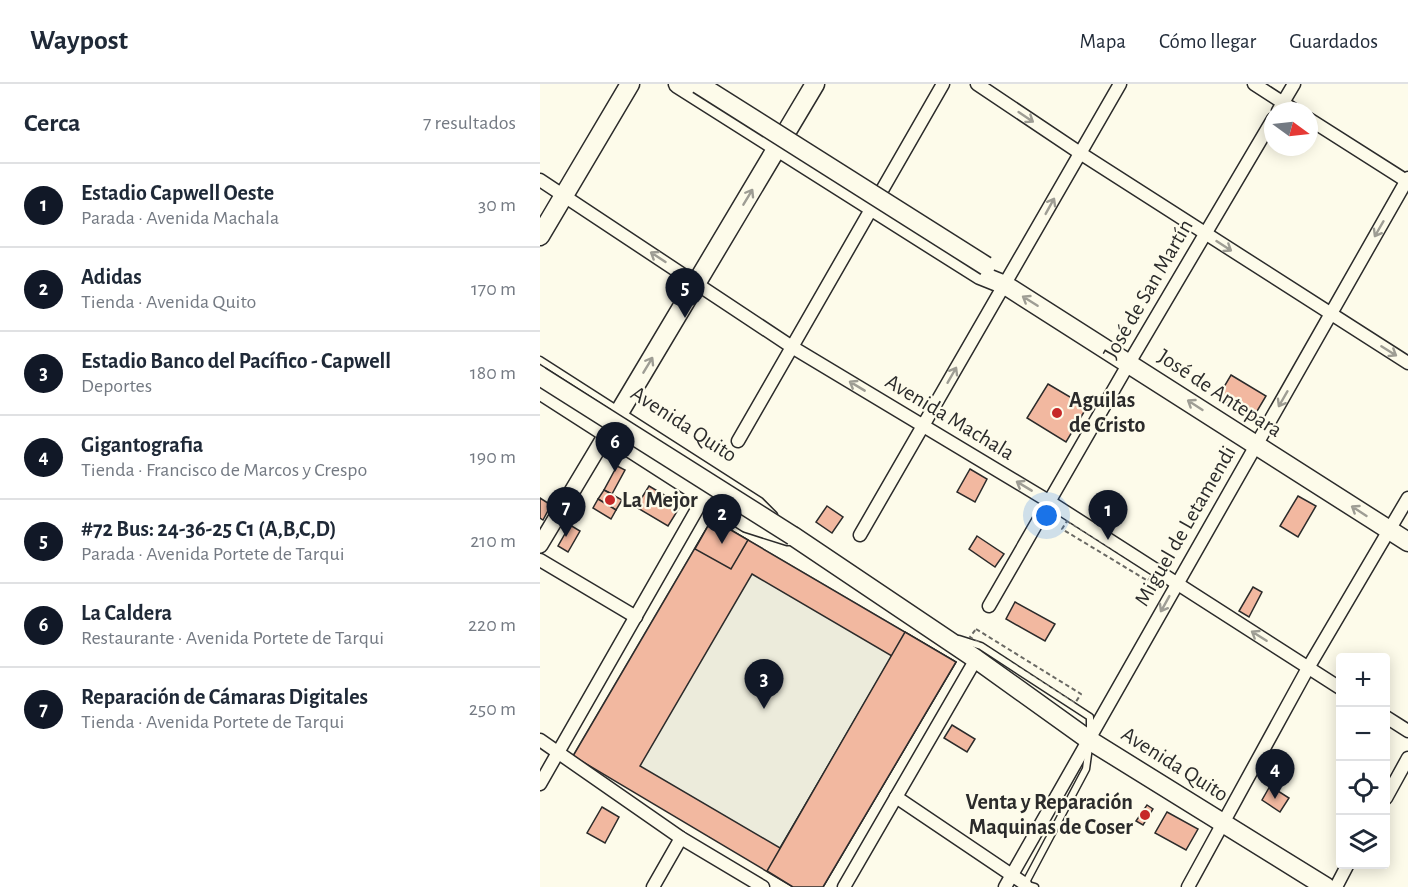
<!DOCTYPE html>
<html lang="es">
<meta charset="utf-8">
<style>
body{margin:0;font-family:"Alegreya Sans",sans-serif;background:#f6f6f7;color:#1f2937}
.controls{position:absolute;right:18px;bottom:18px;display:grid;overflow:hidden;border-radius:6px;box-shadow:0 3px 15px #0003}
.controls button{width:54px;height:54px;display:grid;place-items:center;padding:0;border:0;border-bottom:2px solid #e0e1e3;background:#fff;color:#1f2937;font:30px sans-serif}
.compass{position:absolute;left:724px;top:18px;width:54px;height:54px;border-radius:50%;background:#fff;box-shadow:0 3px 15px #0003;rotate:105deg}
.you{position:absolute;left:507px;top:432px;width:21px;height:21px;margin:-15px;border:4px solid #fff;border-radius:50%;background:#1a73e8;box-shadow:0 0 0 9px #1a73e833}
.badge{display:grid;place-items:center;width:39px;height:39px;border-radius:50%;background:#111827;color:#fff;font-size:20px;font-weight:700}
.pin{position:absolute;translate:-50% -50px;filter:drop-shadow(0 2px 3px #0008)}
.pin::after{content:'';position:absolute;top:32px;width:21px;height:18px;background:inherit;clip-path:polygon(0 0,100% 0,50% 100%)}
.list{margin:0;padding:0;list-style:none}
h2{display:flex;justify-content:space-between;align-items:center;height:78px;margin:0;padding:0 24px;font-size:26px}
h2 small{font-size:20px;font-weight:400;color:#747a83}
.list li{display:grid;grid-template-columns:39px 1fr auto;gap:18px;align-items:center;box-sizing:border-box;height:84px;padding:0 24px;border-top:2px solid #e0e1e3}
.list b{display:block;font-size:22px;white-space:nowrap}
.list p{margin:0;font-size:20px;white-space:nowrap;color:#747a83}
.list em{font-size:20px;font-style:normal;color:#747a83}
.icon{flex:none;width:33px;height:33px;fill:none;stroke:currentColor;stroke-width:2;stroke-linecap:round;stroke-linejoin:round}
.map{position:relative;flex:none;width:868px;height:803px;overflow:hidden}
header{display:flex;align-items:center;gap:36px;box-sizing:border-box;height:84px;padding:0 30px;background:#fff;border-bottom:2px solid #e0e1e3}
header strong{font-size:28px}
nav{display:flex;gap:33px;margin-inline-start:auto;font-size:21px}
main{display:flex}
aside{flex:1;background:#fff}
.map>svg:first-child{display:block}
.green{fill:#ecebdb;stroke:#74746e;stroke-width:1.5}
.building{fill:#f2b8a0;stroke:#2b2b2b;stroke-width:1.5;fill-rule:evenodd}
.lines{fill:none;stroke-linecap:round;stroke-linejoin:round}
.service-casing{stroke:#2b2b2b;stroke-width:9}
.minor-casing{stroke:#2b2b2b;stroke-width:15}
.tertiary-casing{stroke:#2b2b2b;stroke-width:18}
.primary-casing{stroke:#2b2b2b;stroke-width:21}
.path{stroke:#6a6964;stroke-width:2;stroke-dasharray:4.5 3;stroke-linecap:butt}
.service{stroke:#fdfbea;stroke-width:6}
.minor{stroke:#fdfbea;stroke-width:12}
.tertiary{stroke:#fdfbea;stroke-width:15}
.primary{stroke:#fdfbea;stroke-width:18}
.primary-bridge-casing{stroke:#2b2b2b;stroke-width:21;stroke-linecap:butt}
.primary-bridge{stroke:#fdfbea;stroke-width:18}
.oneway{stroke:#9e9d94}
.poi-dot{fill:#c62828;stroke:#fdfbea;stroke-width:2}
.labels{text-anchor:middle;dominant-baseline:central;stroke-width:4.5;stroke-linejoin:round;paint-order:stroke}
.street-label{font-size:22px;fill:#2b2b2b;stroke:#fdfbea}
.poi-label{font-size:22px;font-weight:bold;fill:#2b2b2b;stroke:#fdfbea;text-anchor:start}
</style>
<header>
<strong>Waypost</strong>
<nav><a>Mapa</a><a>Cómo llegar</a><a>Guardados</a></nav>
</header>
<main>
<aside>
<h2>Cerca<small>7 resultados</small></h2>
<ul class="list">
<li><span class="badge">1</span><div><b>Estadio Capwell Oeste</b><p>Parada · Avenida Machala</p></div><em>30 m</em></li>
<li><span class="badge">2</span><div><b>Adidas</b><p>Tienda · Avenida Quito</p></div><em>170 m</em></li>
<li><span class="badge">3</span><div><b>Estadio Banco del Pacífico - Capwell</b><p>Deportes</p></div><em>180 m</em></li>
<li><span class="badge">4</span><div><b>Gigantografia</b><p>Tienda · Francisco de Marcos y Crespo</p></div><em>190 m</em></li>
<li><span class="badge">5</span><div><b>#72 Bus: 24-36-25 C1 (A,B,C,D)</b><p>Parada · Avenida Portete de Tarqui</p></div><em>210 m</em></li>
<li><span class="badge">6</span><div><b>La Caldera</b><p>Restaurante · Avenida Portete de Tarqui</p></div><em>220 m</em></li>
<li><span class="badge">7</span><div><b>Reparación de Cámaras Digitales</b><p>Tienda · Avenida Portete de Tarqui</p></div><em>250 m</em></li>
</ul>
</aside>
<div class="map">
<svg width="868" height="803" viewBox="0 0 868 803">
<rect width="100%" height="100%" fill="#fdfbea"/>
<path class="green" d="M 172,435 L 416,578 L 283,803 L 33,672 Z"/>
<g class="building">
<path d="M 691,291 L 726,312 L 713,334 L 678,313 Z"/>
<path d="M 508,300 L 547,323 L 526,358 L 487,334 Z"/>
<path d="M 77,382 L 85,386 L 72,410 L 64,406 Z"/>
<path d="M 430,385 L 447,395 L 435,418 L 417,408 Z"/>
<path d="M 109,402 L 141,421 L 128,442 L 96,423 Z"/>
<path d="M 64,406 L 82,416 L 76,426 L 58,415 Z"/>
<path d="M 758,412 L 776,422 L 758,453 L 740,442 Z"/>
<path d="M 0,414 L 11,421 L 3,436 L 0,434 Z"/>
<path d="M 58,415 L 76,426 L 71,435 L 53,424 Z"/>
<path d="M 287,422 L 303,433 L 292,449 L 276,438 Z"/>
<path d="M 172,435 L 416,578 L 283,803 L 253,803 L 33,672 ZM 212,490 L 352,572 L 240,764 L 100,682 Z"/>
<path d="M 172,435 L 208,456 L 191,485 L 155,465 Z"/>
<path d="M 30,441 L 40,447 L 28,468 L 18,462 Z"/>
<path d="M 437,452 L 464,470 L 455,483 L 429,465 Z"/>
<path d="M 713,503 L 722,508 L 709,533 L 699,527 Z"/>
<path d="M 475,518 L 515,540 L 505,557 L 466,535 Z"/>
<path d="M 365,548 L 416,578 L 283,803 L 253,803 L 227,787 Z"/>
<path d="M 412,641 L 435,655 L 427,668 L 404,654 Z"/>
<path d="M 730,702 L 749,714 L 740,728 L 722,716 Z"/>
<path d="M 607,721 L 613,725 L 603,741 L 596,737 Z"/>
<path d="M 62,723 L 79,733 L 65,759 L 47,749 Z"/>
<path d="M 627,728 L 658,745 L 646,766 L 615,749 Z"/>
</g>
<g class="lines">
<defs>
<g id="service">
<path d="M 0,276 L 220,417 L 234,431"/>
<path d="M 419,555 L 441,562 L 550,633 L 550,650"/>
<path d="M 485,800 L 546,685 L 549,663"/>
<path d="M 485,800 L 495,803"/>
</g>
<g id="minor">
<path d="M 437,0 L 540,69 L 868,279"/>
<path d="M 714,0 L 756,27"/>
<path d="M 738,27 L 754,0"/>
<path d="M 769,35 L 868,98"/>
<path d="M 0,96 L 252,263 L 510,418 L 800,604"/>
<path d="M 198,357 L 403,0"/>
<path d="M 320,451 L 580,0"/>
<path d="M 0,476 L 96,533"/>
<path d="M 449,522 L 589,279 L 733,35"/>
<path d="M 846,633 L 868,647"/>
<path d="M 0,656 L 141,754 L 223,803"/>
<path d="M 0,700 L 164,413"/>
<path d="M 356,713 L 485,800"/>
<path d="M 846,714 L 868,674"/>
<path d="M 113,803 L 141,754"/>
<path d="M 304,803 L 436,575"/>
<path d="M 465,803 L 868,94"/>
<path d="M 648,803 L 768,584 L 868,414"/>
<path d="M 796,803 L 808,780"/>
</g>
<path id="tertiary" d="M 0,461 L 67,349"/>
<g id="primary">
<path d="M 138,0 L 440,191 L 465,201 L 868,458"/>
<path d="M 0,152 L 90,0"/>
<path d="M 0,306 L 207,439 L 248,452"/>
<path d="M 67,349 L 275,0"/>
<path d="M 253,452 L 436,575 L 549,656 L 786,803"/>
</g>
</defs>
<use href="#service" class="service-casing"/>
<use href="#minor" class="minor-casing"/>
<use href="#tertiary" class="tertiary-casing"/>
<use href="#primary" class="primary-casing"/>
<g class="path">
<path d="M 527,437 L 613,489 L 608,497 L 522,445 Z"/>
<path d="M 436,545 L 541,610 L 535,619 L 430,553 Z"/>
</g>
<use href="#service" class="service"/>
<use href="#minor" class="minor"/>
<use href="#tertiary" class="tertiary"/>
<use href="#primary" class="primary"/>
<defs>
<g id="primary-bridge">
<path d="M 158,0 L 446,182"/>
<path d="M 0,292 L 253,452"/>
</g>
</defs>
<use href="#primary-bridge" class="primary-bridge-casing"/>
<use href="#primary-bridge" class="primary-bridge"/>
</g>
<defs><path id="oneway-shaft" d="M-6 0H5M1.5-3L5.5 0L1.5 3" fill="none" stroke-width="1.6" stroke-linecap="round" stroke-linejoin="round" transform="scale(1.5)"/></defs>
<g class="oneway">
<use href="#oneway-shaft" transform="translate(486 33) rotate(34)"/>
<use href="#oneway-shaft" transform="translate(208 113) rotate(-59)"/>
<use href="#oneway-shaft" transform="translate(510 122) rotate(-61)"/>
<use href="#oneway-shaft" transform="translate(839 145) rotate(120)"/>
<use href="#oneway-shaft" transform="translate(684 162) rotate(33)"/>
<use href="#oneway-shaft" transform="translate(118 173) rotate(-147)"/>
<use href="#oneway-shaft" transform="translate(490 217) rotate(-148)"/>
<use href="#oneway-shaft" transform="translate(849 267) rotate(32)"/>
<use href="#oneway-shaft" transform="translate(108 281) rotate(-59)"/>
<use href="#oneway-shaft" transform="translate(412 291) rotate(-60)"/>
<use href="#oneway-shaft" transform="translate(317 302) rotate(-149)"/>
<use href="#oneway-shaft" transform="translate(743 315) rotate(120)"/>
<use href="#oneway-shaft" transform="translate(655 321) rotate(-147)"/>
<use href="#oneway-shaft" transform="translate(484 402) rotate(-149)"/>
<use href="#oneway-shaft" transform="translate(819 427) rotate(-147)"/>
<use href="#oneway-shaft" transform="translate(625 520) rotate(119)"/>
<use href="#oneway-shaft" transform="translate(719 552) rotate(-148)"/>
</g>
<g class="poi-dot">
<circle cx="517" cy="329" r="6"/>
<circle cx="70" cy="416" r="6"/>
<circle cx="605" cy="731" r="6"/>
</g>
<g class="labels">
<g class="street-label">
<text transform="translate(608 205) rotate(-60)">José de San Martín</text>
<text transform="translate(680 309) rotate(33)">José de Antepara</text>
<text transform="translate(410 333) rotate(31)">Avenida Machala</text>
<text transform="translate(144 340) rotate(33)">Avenida Quito</text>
<text transform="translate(645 442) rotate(-60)">Miguel de Letamendi</text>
<text transform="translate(635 680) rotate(32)">Avenida Quito</text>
</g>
<g class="poi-label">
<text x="529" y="316">Aguilas<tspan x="529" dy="25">de Cristo</tspan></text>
<text x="82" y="416">La Mejor</text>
<text x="593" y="718" text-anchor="end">Venta y Reparación<tspan x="593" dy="25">Maquinas de Coser</tspan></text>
</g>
</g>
</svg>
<div class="controls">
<button>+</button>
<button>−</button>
<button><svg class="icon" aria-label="locate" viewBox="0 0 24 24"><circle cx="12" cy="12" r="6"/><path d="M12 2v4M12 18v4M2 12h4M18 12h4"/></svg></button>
<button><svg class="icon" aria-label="layers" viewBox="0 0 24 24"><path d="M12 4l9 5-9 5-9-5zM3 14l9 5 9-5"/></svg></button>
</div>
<svg class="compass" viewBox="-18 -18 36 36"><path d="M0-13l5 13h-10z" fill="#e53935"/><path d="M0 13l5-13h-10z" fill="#747a83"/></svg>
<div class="you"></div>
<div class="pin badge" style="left:568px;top:456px">1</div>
<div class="pin badge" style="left:182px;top:460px">2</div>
<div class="pin badge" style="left:224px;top:625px">3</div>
<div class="pin badge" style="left:735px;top:715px">4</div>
<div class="pin badge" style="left:145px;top:234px">5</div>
<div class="pin badge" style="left:75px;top:388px">6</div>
<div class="pin badge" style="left:26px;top:453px">7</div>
</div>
</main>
